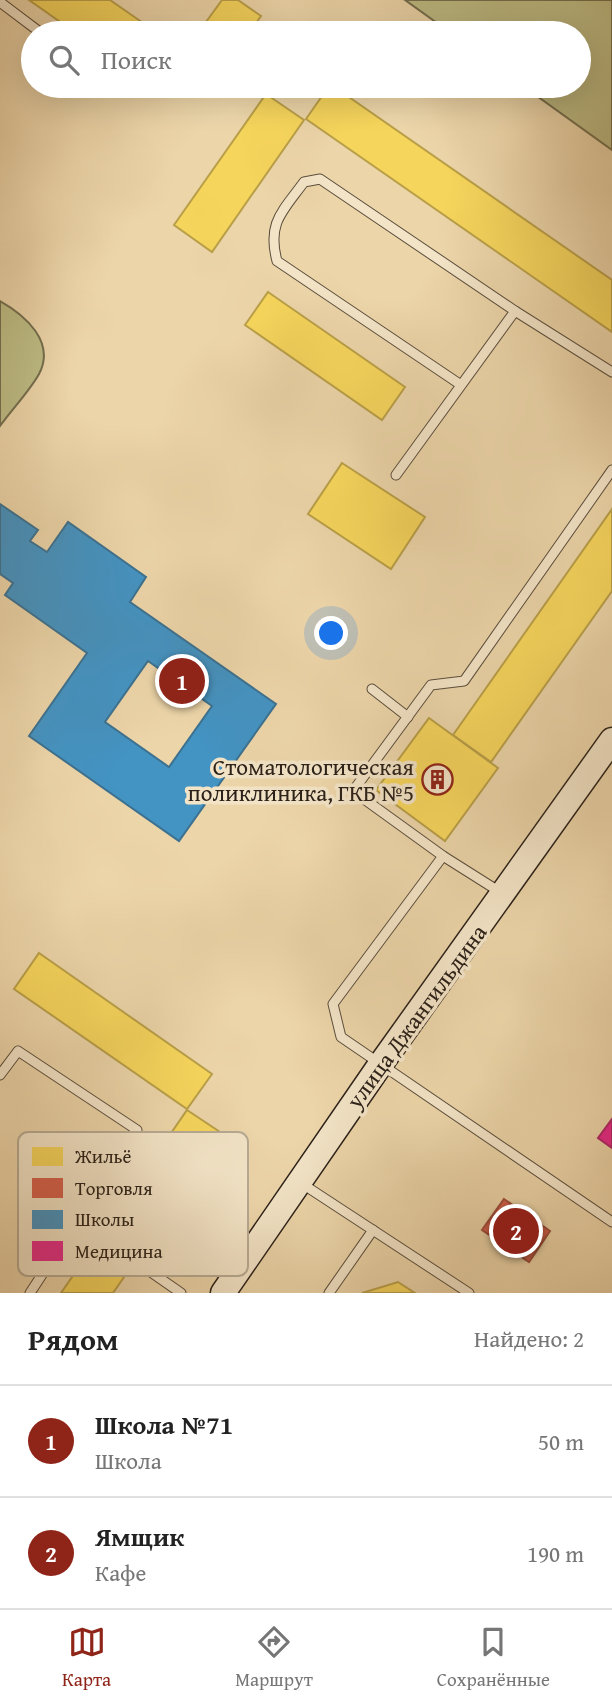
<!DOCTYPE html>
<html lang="ru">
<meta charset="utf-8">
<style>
body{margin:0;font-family:"Gentium Book Plus",serif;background:#f6f6f6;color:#222}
.you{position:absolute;left:332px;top:634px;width:24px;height:24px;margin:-18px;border:5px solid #fff;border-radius:50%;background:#1a73e8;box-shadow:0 0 0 10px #1a73e833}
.badge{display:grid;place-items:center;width:46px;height:46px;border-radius:50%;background:#8f2418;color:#fff;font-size:23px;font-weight:700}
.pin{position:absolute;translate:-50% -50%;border:4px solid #fff;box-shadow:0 2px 7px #0006}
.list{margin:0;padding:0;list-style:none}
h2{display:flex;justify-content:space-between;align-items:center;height:91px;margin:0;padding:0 28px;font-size:30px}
h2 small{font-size:23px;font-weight:400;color:#767676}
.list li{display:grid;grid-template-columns:46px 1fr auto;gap:21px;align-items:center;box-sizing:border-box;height:112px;padding:0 28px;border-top:2px solid #e0e0e0}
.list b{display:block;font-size:26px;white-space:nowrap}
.list p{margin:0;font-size:23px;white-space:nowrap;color:#767676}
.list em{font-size:23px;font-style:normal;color:#767676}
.icon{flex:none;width:38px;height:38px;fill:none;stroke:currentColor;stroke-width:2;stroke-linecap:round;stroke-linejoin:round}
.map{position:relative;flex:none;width:612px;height:1293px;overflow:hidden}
.search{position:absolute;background:#fff;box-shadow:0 7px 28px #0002;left:21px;right:21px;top:21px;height:77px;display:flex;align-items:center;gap:18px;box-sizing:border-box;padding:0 24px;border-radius:38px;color:#767676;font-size:26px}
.sheet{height:315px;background:#fff}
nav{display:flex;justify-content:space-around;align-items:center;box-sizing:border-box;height:98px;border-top:2px solid #e0e0e0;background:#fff;font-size:19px;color:#767676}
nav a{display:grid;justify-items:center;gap:4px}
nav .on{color:#8f2418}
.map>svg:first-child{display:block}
.green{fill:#bdbc85;stroke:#746e4f;stroke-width:2}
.homes{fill:#f6d55c;stroke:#b99f48;stroke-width:2}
.shops{fill:#d6604d;stroke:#a34d3d;stroke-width:2}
.schools{fill:#4393c3;stroke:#3c7190;stroke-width:2;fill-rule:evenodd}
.health{fill:#e7298a;stroke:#af2768;stroke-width:2}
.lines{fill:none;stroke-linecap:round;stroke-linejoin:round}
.service-casing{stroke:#5b4e3d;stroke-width:11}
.secondary-casing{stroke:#2b2119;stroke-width:27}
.service{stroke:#f3e4c7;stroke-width:9}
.secondary{stroke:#f3e4c7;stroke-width:24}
.labels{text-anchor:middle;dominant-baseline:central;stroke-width:7;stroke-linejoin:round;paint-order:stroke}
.poi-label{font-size:23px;fill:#2b2119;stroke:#f3e4c7;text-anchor:end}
.street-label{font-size:23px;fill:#2b2119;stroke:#f3e4c7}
.key{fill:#f3e4c7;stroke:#b7aa93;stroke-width:2}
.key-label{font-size:19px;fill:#2b2119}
</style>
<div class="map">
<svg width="612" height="1293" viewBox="0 0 612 1293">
<rect width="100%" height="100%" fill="#ecd5a9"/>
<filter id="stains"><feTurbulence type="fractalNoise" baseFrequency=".00286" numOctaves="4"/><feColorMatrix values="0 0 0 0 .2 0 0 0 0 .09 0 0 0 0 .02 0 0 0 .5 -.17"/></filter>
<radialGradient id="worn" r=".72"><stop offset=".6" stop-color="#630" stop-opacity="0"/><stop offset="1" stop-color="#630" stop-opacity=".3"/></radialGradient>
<g class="green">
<path d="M 405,0 L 612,0 L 612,150 L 523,86 L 579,86 L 579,33 L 451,33 Z"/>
<path d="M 0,301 C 25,315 56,342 39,374 C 29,392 12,409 0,426 Z"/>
</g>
<g class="homes">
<path d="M 29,0 L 110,0 L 153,30 L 151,33 L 76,33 Z"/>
<path d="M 222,0 L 238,0 L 261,16 L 249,33 L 198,33 Z"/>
<path d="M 329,86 L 333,86 L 612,280 L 612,332 L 306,119 Z"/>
<path d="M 266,94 L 304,120 L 212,252 L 174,225 Z"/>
<path d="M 268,292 L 405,387 L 382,420 L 245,325 Z"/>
<path d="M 342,463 L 425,517 L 391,569 L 308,514 Z"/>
<path d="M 612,509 L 612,591 L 491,762 L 453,735 Z"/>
<path d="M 429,718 L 498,768 L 445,841 L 376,790 Z"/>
<path d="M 39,953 L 212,1074 L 187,1109 L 14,989 Z"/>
<path d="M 187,1110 L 223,1134 L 113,1293 L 61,1293 Z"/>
<path d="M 398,1282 L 415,1293 L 362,1293 Z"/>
</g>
<path class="shops" d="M 504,1199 L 550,1231 L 529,1262 L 482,1230 Z"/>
<path class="schools" d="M 0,504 L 38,530 L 30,541 L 47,552 L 68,522 L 146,577 L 130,602 L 276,704 L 179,841 L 29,736 L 87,653 L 5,595 L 13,583 L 0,574 ZM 148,661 L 212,706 L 169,767 L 105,722 Z"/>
<path class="health" d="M 612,1119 L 612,1148 L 598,1138 Z"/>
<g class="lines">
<defs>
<g id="service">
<path d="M 0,2 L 41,33"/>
<path d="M 96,86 L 104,91"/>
<path d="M 515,311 L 612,372"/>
<path d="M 396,475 L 515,311 L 320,179 L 304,182 C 282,212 267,223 277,261 L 461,385"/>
<path d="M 372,689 L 408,717"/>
<path d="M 443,856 L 333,1004 L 341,1037 L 612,1222"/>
<path d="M 500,892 L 443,856 L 353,791 L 431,685 L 464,681 L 612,470"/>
<path d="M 0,1075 L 18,1051 L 137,1130 L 30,1293"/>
<path d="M 301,1183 L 469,1293"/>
<path d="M 77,1223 L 98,1239"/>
<path d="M 135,1261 L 181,1293"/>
<path d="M 329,1293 L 373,1230"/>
</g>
<path id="secondary" d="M 223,1293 L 380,1065 L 612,740"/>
</defs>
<use href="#service" class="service-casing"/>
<use href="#secondary" class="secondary-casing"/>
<use href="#service" class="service"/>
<use href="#secondary" class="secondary"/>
</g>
<defs>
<symbol id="building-ring" viewBox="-11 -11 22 22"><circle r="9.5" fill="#f3e4c7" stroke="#8f2418" stroke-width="1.5"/><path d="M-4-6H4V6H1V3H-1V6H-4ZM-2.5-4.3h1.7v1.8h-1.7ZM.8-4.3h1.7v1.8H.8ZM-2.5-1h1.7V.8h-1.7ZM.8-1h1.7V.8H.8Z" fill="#8f2418"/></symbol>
</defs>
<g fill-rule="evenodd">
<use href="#building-ring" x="420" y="762" width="35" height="35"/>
</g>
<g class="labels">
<g class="poi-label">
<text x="414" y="766">Стоматологическая<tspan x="414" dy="26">поликлиника, ГКБ №5</tspan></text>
</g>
<g class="street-label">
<text transform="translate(416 1016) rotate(-54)">улица Джангильдина</text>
</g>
</g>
<rect x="18" y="1132" width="230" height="144" rx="10" class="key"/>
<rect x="32" y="1147" width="31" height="19" fill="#f6d55c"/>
<rect x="32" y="1178" width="31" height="20" fill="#d6604d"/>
<rect x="32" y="1210" width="31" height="19" fill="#4393c3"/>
<rect x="32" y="1241" width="31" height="20" fill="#e7298a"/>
<g class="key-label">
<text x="75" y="1163">Жильё</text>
<text x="75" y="1195">Торговля</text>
<text x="75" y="1226">Школы</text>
<text x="75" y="1258">Медицина</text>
</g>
<rect width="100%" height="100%" filter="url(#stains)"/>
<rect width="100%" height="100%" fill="url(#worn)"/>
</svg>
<div class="you"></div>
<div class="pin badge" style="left:182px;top:681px">1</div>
<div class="pin badge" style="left:516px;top:1231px">2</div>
<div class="search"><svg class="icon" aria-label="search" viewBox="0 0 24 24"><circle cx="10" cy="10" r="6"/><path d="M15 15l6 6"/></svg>Поиск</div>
</div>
<section class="sheet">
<h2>Рядом<small>Найдено: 2</small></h2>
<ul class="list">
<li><span class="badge">1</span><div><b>Школа №71</b><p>Школа</p></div><em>50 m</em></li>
<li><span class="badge">2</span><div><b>Ямщик</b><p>Кафе</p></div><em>190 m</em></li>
</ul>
</section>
<nav>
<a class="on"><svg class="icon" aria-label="map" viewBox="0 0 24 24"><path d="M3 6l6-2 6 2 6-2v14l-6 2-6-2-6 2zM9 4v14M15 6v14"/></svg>Карта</a>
<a><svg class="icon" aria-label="directions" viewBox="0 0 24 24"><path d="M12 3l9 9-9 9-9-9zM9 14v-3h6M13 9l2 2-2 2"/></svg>Маршрут</a>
<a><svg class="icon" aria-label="saved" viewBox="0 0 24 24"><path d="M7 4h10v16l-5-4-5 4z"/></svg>Сохранённые</a>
</nav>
